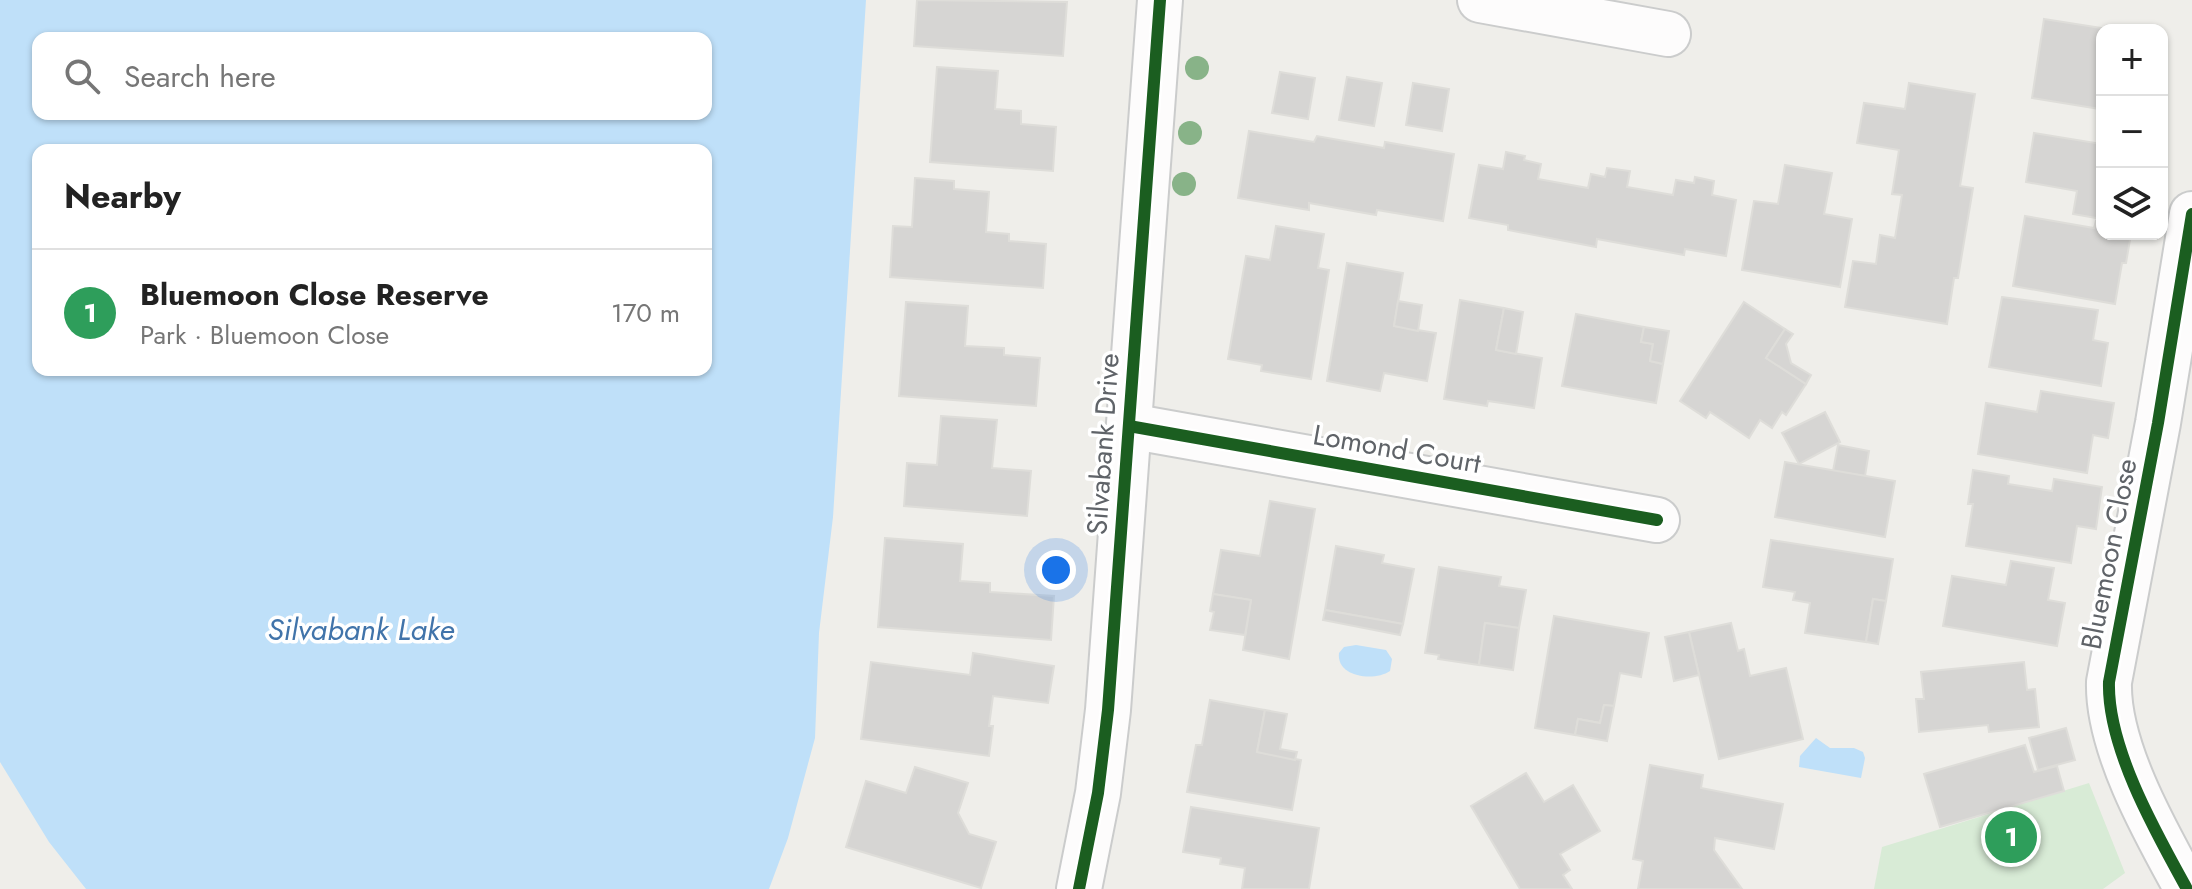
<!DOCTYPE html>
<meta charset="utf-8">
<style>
body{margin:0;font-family:Jost,sans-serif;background:#f6f6f6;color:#222}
.controls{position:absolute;right:24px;top:24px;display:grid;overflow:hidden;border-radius:16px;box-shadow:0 2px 6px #0004}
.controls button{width:72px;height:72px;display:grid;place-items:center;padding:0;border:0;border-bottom:2px solid #e0e0e0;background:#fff;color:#222;font:40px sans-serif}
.you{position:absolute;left:1056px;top:570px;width:28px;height:28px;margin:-20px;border:6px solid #fff;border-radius:50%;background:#1a73e8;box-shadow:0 0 0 12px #1a73e833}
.badge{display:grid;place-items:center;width:52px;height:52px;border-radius:50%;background:#d93025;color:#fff;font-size:26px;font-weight:700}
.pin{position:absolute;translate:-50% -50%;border:4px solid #fff;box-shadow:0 2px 8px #0006}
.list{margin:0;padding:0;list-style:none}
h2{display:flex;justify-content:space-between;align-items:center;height:104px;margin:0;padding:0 32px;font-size:34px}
h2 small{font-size:26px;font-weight:400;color:#767676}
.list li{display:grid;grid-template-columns:52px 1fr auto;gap:24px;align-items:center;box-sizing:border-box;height:128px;padding:0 32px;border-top:2px solid #e0e0e0}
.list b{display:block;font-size:30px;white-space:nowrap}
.list p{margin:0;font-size:26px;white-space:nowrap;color:#767676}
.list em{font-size:26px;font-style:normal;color:#767676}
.icon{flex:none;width:44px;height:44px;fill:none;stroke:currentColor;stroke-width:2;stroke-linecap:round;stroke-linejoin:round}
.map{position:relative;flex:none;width:2192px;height:889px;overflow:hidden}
.search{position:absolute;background:#fff;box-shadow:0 2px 6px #0004;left:32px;top:32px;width:680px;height:88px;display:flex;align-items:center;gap:20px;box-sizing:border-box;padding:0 28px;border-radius:16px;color:#767676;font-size:30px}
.panel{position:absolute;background:#fff;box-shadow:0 2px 6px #0004;left:32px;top:144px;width:680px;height:232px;border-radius:16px}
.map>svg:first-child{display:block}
.green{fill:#d8ebd6}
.water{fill:#bfe0f9;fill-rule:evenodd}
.building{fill:#d6d5d3;stroke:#deddd9;stroke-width:2}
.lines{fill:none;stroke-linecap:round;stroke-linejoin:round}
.minor-casing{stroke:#cbcccc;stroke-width:48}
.minor{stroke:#fdfcfc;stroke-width:44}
.cycleway-casing{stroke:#fff;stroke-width:17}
.cycleway{stroke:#1b5e20;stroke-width:12}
.tree{fill:#88b388}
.labels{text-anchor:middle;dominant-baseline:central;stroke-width:7;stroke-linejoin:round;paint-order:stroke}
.street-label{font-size:28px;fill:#5f6368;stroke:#fff}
.water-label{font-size:30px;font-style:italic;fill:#4174aa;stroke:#fff}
</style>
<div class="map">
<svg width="2192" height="889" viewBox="0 0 2192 889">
<rect width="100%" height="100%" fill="#efeeea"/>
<path class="green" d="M 2089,783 L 2125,873 L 2103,889 L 1874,889 L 1882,847 Z"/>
<g class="water">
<path d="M 0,0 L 866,0 L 833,517 L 819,633 L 815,738 L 788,838 L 769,889 L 86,889 L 49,842 L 0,762 ZM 706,38 L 706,114 L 38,114 L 38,38 ZM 706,150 L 706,370 L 38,370 L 38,150 Z"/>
<path d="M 1356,645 L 1386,650 L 1392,659 L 1390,671 C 1374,682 1336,677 1339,653 L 1344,647 Z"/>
<path d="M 1816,738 L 1830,748 L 1854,748 L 1863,752 L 1865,758 L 1861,778 L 1799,767 L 1800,756 Z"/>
</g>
<g class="building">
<path d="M 917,0 L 1067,2 L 1063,56 L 914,46 Z"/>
<path d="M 2044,19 L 2114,30 L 2102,30 L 2102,96 L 2100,109 L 2032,98 Z"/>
<path d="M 937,67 L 998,71 L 995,109 L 1021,111 L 1021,124 L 1056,127 L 1053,171 L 930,162 Z"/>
<path d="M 1280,72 L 1315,78 L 1308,119 L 1272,113 Z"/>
<path d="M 1347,77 L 1382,83 L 1374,126 L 1339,120 Z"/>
<path d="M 1413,83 L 1449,89 L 1442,131 L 1406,125 Z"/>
<path d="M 1909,83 L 1975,94 L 1960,186 L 1973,188 L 1958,278 L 1954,278 L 1947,324 L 1845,307 L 1853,261 L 1876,264 L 1880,235 L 1895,238 L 1902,195 L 1892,194 L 1899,150 L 1857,143 L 1864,103 L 1905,109 Z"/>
<path d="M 1249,131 L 1314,142 L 1317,136 L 1384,148 L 1385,142 L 1454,154 L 1443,221 L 1377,210 L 1376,215 L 1309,203 L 1309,210 L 1238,198 Z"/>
<path d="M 2034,133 L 2102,144 L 2102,219 L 2073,214 L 2077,191 L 2026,182 Z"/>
<path d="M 1506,152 L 1525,156 L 1524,160 L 1541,164 L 1538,179 L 1588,188 L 1591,174 L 1605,177 L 1607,168 L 1630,171 L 1627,187 L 1673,195 L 1676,180 L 1694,183 L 1695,177 L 1714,181 L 1712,195 L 1736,200 L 1726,256 L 1685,249 L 1684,255 L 1597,239 L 1596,247 L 1508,230 L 1508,225 L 1469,218 L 1479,165 L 1503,169 Z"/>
<path d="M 1785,165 L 1832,173 L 1824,214 L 1852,219 L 1840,287 L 1742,270 L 1754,201 L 1778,204 Z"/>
<path d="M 915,178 L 954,181 L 954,189 L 989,192 L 986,232 L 1009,234 L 1009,241 L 1046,244 L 1043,288 L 890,277 L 893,226 L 912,227 Z"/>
<path d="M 2025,216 L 2094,228 L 2096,221 L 2102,222 L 2102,234 L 2131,234 L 2126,263 L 2122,263 L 2115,304 L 2013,286 Z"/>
<path d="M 1276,226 L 1324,234 L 1318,268 L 1329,270 L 1311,379 L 1261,371 L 1262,365 L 1228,359 L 1246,256 L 1270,260 Z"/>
<path d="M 1347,263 L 1403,273 L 1394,326 L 1436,333 L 1427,381 L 1384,373 L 1380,391 L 1327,381 Z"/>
<path d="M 2002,297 L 2098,310 L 2093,340 L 2108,343 L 2101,386 L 1989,367 Z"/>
<path d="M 1460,300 L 1504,308 L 1496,350 L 1542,358 L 1534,408 L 1488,401 L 1487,406 L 1444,399 Z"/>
<path d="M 1398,301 L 1422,305 L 1418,331 L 1394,326 Z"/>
<path d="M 906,302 L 968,306 L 965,346 L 1004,348 L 1004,355 L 1040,358 L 1036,406 L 899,396 Z"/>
<path d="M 1744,302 L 1785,329 L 1766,358 L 1806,384 L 1786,415 L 1782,412 L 1772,428 L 1760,420 L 1749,438 L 1710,412 L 1706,418 L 1680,401 Z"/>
<path d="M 1504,308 L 1523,312 L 1516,354 L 1496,350 Z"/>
<path d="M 1576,314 L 1644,327 L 1641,342 L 1653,344 L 1650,361 L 1663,364 L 1656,403 L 1562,386 Z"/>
<path d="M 1644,327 L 1669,331 L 1663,364 L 1650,361 L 1653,344 L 1641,342 Z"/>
<path d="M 1785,329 L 1793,334 L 1786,344 L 1791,363 L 1811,375 L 1806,384 L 1766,358 Z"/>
<path d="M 2041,391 L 2114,403 L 2108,438 L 2093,435 L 2087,473 L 1978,454 L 1986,403 L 2037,412 Z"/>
<path d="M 1825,412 L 1840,442 L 1799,464 L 1782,433 Z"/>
<path d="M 941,416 L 997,420 L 992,468 L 1031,471 L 1027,516 L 904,506 L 907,463 L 937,465 Z"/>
<path d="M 1838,445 L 1869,451 L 1865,476 L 1833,471 Z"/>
<path d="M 1785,462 L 1895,481 L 1885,537 L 1775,517 Z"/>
<path d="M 1973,470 L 2009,476 L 2008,484 L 2052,491 L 2054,479 L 2102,487 L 2096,529 L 2077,526 L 2071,563 L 1966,546 L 1973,504 L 1968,504 Z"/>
<path d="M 1270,501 L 1315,509 L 1289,659 L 1243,650 L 1251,600 L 1213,594 L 1221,550 L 1260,556 Z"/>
<path d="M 885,538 L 963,544 L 960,581 L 990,583 L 990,592 L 1054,596 L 1051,640 L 878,627 Z"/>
<path d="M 1771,540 L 1893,559 L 1886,601 L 1873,599 L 1866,642 L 1805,633 L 1810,603 L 1793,600 L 1795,592 L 1763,587 Z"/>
<path d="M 1336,546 L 1384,555 L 1382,563 L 1414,569 L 1403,624 L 1325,610 Z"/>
<path d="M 2011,561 L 2054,568 L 2048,600 L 2065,603 L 2057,646 L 1943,626 L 1952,576 L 2006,585 Z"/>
<path d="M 1439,567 L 1501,577 L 1499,586 L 1526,590 L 1519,628 L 1485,623 L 1479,665 L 1438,659 L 1439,655 L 1425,653 Z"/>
<path d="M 1213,594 L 1251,600 L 1245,635 L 1210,630 L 1214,612 L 1210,611 Z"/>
<path d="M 1873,599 L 1886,601 L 1878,644 L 1866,642 Z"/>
<path d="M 1325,610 L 1403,624 L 1400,635 L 1323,620 Z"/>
<path d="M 1554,616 L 1649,633 L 1641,677 L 1620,673 L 1614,706 L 1604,705 L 1600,723 L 1578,719 L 1575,735 L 1535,728 Z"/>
<path d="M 1485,623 L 1519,628 L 1513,670 L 1479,665 Z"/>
<path d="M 1731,623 L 1738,651 L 1744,649 L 1750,676 L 1786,668 L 1803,739 L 1719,759 L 1689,632 Z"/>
<path d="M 1689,632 L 1699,675 L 1674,681 L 1665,637 Z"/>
<path d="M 973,653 L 1054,666 L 1048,703 L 993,696 L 989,726 L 993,726 L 989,756 L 861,739 L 871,662 L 970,675 Z"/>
<path d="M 2024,662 L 2027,690 L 2035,689 L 2039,727 L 1989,732 L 1988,725 L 1919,732 L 1916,699 L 1924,699 L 1921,672 Z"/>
<path d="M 1210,700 L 1265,710 L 1257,752 L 1301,760 L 1292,810 L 1187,792 L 1196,745 L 1202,745 Z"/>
<path d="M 1604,705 L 1614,706 L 1607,741 L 1575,735 L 1578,719 L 1600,723 Z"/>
<path d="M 1265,710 L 1287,714 L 1280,749 L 1297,752 L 1295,760 L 1257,752 Z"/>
<path d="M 2066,728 L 2075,760 L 2038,770 L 2029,738 Z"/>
<path d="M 2025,745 L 2034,772 L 2057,766 L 2064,791 L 1940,827 L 1924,774 Z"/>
<path d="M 1650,765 L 1703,775 L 1701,788 L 1783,804 L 1774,849 L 1715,838 L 1714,850 L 1742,889 L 1638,889 L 1643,861 L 1633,859 Z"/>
<path d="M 915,767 L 968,783 L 958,813 L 969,834 L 996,842 L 981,888 L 846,847 L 866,781 L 906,793 Z"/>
<path d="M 1526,773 L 1544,802 L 1573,785 L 1600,831 L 1560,854 L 1570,870 L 1563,875 L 1572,889 L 1520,889 L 1471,806 Z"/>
<path d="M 1191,807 L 1319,828 L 1309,889 L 1242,889 L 1245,868 L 1220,864 L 1221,858 L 1183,852 Z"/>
</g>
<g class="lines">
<defs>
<g id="minor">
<path d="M 1480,0 L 1668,34"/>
<path d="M 1129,426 L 1657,520"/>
<path d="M 1079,889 L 1098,793 L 1108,710 L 1160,0"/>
<path d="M 2187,889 C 2156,833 2107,747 2109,682 L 2158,423 L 2192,214"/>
</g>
</defs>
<use href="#minor" class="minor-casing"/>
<use href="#minor" class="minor"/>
<defs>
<g id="cycleway">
<path d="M 1129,426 L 1657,520"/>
<path d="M 1079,889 L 1098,793 L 1108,710 L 1160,0"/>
<path d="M 2187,889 C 2156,833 2107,747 2109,682 L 2158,423 L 2192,214"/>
</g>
</defs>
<use href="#cycleway" class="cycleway-casing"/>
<use href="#cycleway" class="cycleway"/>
</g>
<g class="tree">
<circle cx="1197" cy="68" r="12"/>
<circle cx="1190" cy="133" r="12"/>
<circle cx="1184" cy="184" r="12"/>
</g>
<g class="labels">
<g class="street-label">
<text transform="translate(1103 444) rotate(-86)">Silvabank Drive</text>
<text transform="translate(1397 449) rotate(10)">Lomond Court</text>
<text transform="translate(2109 554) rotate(-79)">Bluemoon Close</text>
</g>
<g class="water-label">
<text x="361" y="629">Silvabank Lake</text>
</g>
</g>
</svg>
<div class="controls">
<button>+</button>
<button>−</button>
<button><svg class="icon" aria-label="layers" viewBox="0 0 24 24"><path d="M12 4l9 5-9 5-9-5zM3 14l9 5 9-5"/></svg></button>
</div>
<div class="you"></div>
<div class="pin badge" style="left:2011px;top:837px;background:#2e9e5b">1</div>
<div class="search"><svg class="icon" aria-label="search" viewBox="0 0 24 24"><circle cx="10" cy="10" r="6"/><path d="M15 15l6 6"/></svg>Search here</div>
<section class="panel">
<h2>Nearby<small></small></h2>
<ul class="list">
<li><span class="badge" style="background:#2e9e5b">1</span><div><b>Bluemoon Close Reserve</b><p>Park · Bluemoon Close</p></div><em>170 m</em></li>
</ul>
</section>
</div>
